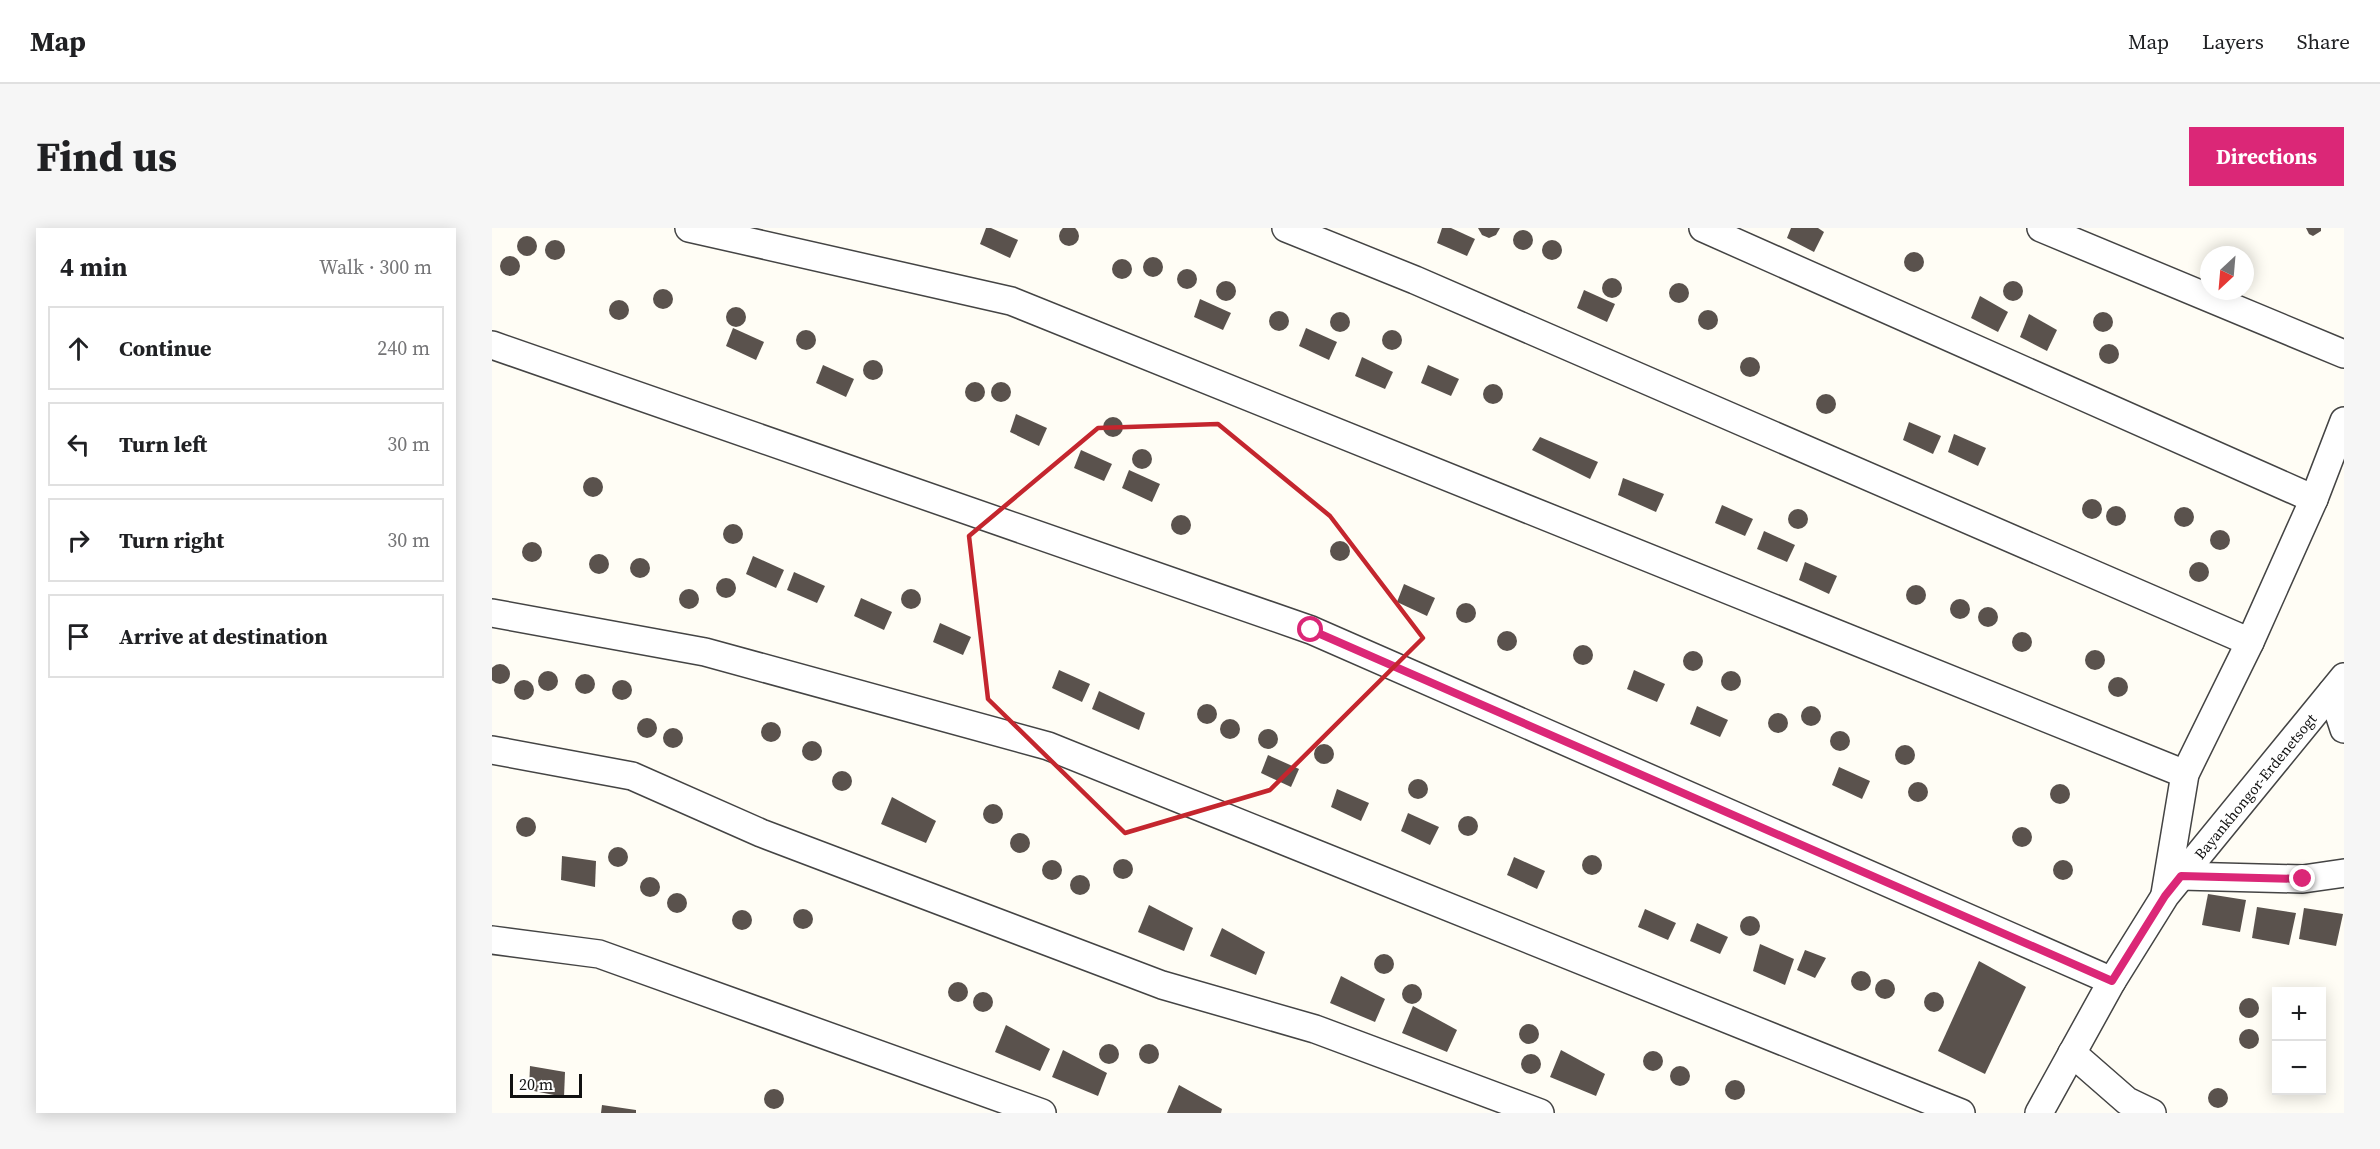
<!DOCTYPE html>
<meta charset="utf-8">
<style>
body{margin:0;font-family:"Source Serif 4",serif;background:#f6f6f6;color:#202124}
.controls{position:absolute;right:18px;bottom:18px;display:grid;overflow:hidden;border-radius:0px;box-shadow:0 3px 15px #0003}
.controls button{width:54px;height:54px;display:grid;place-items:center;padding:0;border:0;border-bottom:2px solid #e0e0e0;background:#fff;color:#202124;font:30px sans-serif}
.compass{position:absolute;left:1708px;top:18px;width:54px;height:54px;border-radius:50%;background:#fff;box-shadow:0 3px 15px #0003;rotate:206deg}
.scale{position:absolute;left:18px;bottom:15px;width:72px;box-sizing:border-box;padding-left:6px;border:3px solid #111;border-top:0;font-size:16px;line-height:21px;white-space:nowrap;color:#111;-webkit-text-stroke:4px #fff;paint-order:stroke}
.stop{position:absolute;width:18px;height:18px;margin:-14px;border:4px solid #db2777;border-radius:50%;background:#fff}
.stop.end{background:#db2777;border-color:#fff;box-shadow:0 2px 6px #0008}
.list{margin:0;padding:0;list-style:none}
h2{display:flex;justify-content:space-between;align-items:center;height:78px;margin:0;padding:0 24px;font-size:26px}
h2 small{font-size:20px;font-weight:400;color:#757577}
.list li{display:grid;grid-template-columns:39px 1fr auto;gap:18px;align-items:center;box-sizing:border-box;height:84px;margin:0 12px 12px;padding:0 12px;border:2px solid #e0e0e0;border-radius:0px}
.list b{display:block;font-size:22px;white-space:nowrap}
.list em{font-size:20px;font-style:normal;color:#757577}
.icon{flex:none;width:33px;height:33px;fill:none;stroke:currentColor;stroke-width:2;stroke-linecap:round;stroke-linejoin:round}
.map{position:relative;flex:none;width:1852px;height:885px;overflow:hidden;border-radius:0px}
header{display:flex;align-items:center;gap:36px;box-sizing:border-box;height:84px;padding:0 30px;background:#fff;border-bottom:2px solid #e0e0e0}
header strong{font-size:28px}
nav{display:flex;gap:33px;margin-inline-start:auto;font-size:21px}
.intro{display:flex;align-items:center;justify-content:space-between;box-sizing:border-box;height:144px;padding:0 36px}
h1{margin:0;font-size:42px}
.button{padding:15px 27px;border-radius:0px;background:#db2777;color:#fff;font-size:21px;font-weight:700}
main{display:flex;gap:36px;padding:0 36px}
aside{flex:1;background:#fff;border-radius:0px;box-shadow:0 3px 15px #0003}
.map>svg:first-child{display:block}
.building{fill:#5a524d}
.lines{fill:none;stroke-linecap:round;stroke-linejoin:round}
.minor-casing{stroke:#444;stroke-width:30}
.minor{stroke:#fff;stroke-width:27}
.route{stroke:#db2777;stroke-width:8}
.marked{fill:none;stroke:#c4262e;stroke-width:4.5;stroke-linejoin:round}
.labels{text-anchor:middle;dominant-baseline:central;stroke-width:6;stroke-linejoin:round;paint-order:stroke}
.street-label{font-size:15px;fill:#111;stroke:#fff}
</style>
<header>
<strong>Map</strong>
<nav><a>Map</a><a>Layers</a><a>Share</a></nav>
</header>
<div class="intro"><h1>Find us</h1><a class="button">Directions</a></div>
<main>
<aside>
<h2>4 min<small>Walk · 300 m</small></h2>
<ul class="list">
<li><svg class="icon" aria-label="ahead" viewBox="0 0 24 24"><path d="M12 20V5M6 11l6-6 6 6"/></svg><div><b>Continue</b></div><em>240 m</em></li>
<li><svg class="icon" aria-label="left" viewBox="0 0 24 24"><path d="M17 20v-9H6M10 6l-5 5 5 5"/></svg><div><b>Turn left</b></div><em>30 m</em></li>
<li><svg class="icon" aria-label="right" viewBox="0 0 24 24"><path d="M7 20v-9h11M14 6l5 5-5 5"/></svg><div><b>Turn right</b></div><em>30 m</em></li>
<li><svg class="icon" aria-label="arrive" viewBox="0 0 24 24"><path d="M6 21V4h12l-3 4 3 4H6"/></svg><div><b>Arrive at destination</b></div></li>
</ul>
</aside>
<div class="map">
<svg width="1852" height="885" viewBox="0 0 1852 885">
<rect width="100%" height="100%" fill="#fffdf5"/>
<g class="building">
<circle cx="577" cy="8" r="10"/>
<path d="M 494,0 L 499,0 L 526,12 L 518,30 L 488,16 Z"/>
<path d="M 950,0 L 959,0 L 983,11 L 975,28 L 945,15 Z"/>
<path d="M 986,0 L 1008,0 L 1004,7 L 997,10 L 990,7 Z"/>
<path d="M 1299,0 L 1326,0 L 1332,4 L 1322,24 L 1295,10 Z"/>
<path d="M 1814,0 L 1829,0 L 1829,3 L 1821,8 L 1817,6 Z"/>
<circle cx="1031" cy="12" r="10"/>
<circle cx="35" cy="18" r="10"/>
<circle cx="1060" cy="22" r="10"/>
<circle cx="63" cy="22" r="10"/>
<circle cx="1422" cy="34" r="10"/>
<circle cx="18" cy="38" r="10"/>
<circle cx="661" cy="39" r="10"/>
<circle cx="630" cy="41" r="10"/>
<circle cx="695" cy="51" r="10"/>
<circle cx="1120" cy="60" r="10"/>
<circle cx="1521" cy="63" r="10"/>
<circle cx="734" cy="63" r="10"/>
<circle cx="1187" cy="65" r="10"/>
<circle cx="171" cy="71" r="10"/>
<path d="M 1092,62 L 1123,76 L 1115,94 L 1085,80 Z"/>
<path d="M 1488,68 L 1516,84 L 1506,104 L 1479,90 Z"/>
<path d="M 708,71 L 739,85 L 731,102 L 702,89 Z"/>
<circle cx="127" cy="82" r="10"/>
<circle cx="244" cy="89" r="10"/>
<circle cx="1216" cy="92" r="10"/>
<circle cx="787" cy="93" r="10"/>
<circle cx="1611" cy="94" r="10"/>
<circle cx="848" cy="94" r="10"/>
<path d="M 1537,86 L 1565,102 L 1555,123 L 1528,109 Z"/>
<path d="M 241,100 L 272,114 L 264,132 L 234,118 Z"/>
<path d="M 814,100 L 845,114 L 837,132 L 807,118 Z"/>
<circle cx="900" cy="112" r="10"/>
<circle cx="314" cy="112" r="10"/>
<circle cx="1617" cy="126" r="10"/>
<circle cx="1258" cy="139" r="10"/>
<path d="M 870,129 L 901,144 L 893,161 L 863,148 Z"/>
<circle cx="381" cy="142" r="10"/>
<path d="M 331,137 L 362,151 L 354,169 L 324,155 Z"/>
<path d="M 936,137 L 967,151 L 959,168 L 929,155 Z"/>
<circle cx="509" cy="164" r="10"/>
<circle cx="483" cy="164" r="10"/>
<circle cx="1001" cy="166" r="10"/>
<circle cx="1334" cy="176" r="10"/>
<path d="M 524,186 L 555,200 L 547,218 L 518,204 Z"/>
<circle cx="621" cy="199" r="10"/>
<path d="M 1417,194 L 1449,208 L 1441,226 L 1411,212 Z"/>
<path d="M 1462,206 L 1494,220 L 1486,238 L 1456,224 Z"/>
<path d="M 1048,209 L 1106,234 L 1098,251 L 1040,222 Z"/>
<circle cx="650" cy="231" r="10"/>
<path d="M 589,222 L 620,236 L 612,253 L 582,240 Z"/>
<path d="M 637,242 L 668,256 L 660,274 L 630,260 Z"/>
<circle cx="101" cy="259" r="10"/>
<path d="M 1131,250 L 1172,266 L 1164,284 L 1126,267 Z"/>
<circle cx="1600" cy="281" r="10"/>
<path d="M 1230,277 L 1261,291 L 1253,308 L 1223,295 Z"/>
<circle cx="1624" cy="288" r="10"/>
<circle cx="1692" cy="289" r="10"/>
<circle cx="1306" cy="291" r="10"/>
<circle cx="689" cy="297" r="10"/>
<circle cx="241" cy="306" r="10"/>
<circle cx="1728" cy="312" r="10"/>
<path d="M 1272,303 L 1303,317 L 1295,334 L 1265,321 Z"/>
<circle cx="848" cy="323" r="10"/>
<circle cx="40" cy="324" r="10"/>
<circle cx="107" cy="336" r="10"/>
<path d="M 261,328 L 292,342 L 284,360 L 254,346 Z"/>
<circle cx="148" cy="340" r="10"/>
<circle cx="1707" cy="344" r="10"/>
<path d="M 1313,334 L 1345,348 L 1337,366 L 1307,352 Z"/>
<path d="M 302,344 L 333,358 L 325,375 L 295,362 Z"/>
<circle cx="234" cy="360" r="10"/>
<path d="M 912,356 L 943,370 L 935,388 L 905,374 Z"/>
<circle cx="1424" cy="367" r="10"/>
<circle cx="419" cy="371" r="10"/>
<circle cx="197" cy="371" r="10"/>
<path d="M 369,370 L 400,384 L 392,402 L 362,388 Z"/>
<circle cx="1468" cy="381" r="10"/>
<circle cx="974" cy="385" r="10"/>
<circle cx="1496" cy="389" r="10"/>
<path d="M 448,395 L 479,409 L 471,427 L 441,414 Z"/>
<circle cx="1015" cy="413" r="10"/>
<circle cx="1530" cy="414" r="10"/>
<circle cx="1091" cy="427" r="10"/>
<circle cx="1603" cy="432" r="10"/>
<circle cx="1201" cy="433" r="10"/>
<circle cx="8" cy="446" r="10"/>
<path d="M 567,442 L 598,456 L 590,474 L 560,460 Z"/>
<path d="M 1142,442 L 1173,456 L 1165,474 L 1135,461 Z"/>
<circle cx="1239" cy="453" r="10"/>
<circle cx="56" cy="453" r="10"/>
<circle cx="93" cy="456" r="10"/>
<circle cx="1626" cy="459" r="10"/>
<circle cx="130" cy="462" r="10"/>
<circle cx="32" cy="462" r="10"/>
<path d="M 607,463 L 653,485 L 647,502 L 600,481 Z"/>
<circle cx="715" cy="486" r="10"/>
<circle cx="1319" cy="488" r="10"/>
<path d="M 1205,478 L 1236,492 L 1228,509 L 1198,496 Z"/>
<circle cx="1286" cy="495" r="10"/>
<circle cx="155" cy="500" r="10"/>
<circle cx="738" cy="501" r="10"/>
<circle cx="279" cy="504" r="10"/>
<circle cx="181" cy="510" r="10"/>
<circle cx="776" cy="511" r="10"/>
<circle cx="1348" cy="513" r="10"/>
<circle cx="320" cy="523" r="10"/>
<circle cx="832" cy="526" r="10"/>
<circle cx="1413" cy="527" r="10"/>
<path d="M 776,527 L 807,541 L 799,559 L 769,545 Z"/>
<path d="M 1347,539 L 1378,553 L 1370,571 L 1340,557 Z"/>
<circle cx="350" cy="553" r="10"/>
<circle cx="926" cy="561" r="10"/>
<circle cx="1426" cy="564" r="10"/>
<circle cx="1568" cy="566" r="10"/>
<path d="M 845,561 L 877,575 L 869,593 L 839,579 Z"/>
<path d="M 400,569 L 444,593 L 434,615 L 389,596 Z"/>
<circle cx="501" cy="586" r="10"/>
<path d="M 916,585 L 947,599 L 938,617 L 909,603 Z"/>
<circle cx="976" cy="598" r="10"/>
<circle cx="34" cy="599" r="10"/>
<circle cx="1530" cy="609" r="10"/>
<circle cx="528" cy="615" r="10"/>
<circle cx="126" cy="629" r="10"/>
<circle cx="1100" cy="637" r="10"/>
<path d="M 70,628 L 104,633 L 103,659 L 69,652 Z"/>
<path d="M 1022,629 L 1053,643 L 1045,661 L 1015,647 Z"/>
<circle cx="631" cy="641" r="10"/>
<circle cx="1571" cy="642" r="10"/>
<circle cx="560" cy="642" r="10"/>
<circle cx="588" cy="657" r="10"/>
<circle cx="158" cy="659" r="10"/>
<circle cx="185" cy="675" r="10"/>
<path d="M 1716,666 L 1754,672 L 1748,704 L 1710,697 Z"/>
<path d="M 657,677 L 701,700 L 692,723 L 646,704 Z"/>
<path d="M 1765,679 L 1804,685 L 1797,717 L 1760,710 Z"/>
<path d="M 1812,680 L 1851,686 L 1844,718 L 1807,711 Z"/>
<circle cx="311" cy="691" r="10"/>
<path d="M 1153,681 L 1184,695 L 1176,712 L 1146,699 Z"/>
<circle cx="250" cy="692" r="10"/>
<circle cx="1258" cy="698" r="10"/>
<path d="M 1205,695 L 1236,709 L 1228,726 L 1198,713 Z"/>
<path d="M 730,700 L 773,724 L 764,747 L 718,728 Z"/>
<path d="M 1268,716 L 1302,731 L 1293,757 L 1261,743 Z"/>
<path d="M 1313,722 L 1334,730 L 1323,750 L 1305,742 Z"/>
<circle cx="892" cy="736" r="10"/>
<path d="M 1487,733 L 1534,759 L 1493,846 L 1446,823 Z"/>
<circle cx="1369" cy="753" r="10"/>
<path d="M 849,748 L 893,771 L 883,794 L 838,775 Z"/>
<circle cx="1393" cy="761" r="10"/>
<circle cx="466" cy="764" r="10"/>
<circle cx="920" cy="766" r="10"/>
<circle cx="1442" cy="774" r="10"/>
<circle cx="491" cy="774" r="10"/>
<circle cx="1757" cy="780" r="10"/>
<path d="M 921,778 L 965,802 L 955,824 L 910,805 Z"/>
<circle cx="1037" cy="806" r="10"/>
<path d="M 514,797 L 558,821 L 548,843 L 503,824 Z"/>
<circle cx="1757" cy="811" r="10"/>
<circle cx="657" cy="826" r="10"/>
<circle cx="617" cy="826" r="10"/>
<path d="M 571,822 L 615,845 L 606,868 L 560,849 Z"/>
<path d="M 1069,822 L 1113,846 L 1104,868 L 1058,849 Z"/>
<circle cx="1161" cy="833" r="10"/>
<circle cx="1039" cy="836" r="10"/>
<circle cx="1188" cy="848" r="10"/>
<path d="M 38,838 L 73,844 L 72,869 L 37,862 Z"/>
<circle cx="1243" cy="862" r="10"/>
<path d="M 687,857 L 730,881 L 729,885 L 675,885 Z"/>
<circle cx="1726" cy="870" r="10"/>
<circle cx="282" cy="871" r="10"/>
<path d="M 110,877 L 144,882 L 144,885 L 109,885 Z"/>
</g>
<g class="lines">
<defs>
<g id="minor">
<path d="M 197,0 L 519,73 L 1693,546"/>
<path d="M 794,0 L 923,52 L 1758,414"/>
<path d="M 1211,0 L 1822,271"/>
<path d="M 1549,0 L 1852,126"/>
<path d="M 0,117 L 819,402 L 1620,753"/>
<path d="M 0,385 L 213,424 L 556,518 L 1469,885"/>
<path d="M 1840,464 L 1852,501"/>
<path d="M 0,522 L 140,548 L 269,605 L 670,757 L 823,801 L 1048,885"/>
<path d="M 1689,648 L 1811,651 L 1852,645"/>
<path d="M 1673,666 L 1693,546 L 1758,414 L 1822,271 L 1852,193"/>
<path d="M 0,712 L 107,726 L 550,885"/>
<path d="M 1580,825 L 1635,873 L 1660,885"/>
<path id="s1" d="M 1547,885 L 1620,753 L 1673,668 L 1852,449"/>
</g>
</defs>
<use href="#minor" class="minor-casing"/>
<use href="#minor" class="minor"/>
</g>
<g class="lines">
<path class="route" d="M 819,402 L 1620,753 L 1673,668 L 1689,648 L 1811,651"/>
</g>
<path class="marked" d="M 726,196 L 838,288 L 931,410 L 778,562 L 633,605 L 496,471 L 477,308 L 606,200 Z"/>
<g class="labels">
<g class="street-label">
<text stroke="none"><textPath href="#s1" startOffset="393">Bayankhongor-Erdenetsogt</textPath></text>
</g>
</g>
</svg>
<div class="controls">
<button>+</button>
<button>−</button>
</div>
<svg class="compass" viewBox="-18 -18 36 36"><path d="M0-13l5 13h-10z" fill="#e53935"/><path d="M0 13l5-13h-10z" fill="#757577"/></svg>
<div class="scale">20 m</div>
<div class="stop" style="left:819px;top:402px"></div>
<div class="stop end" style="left:1811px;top:651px"></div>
</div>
</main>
